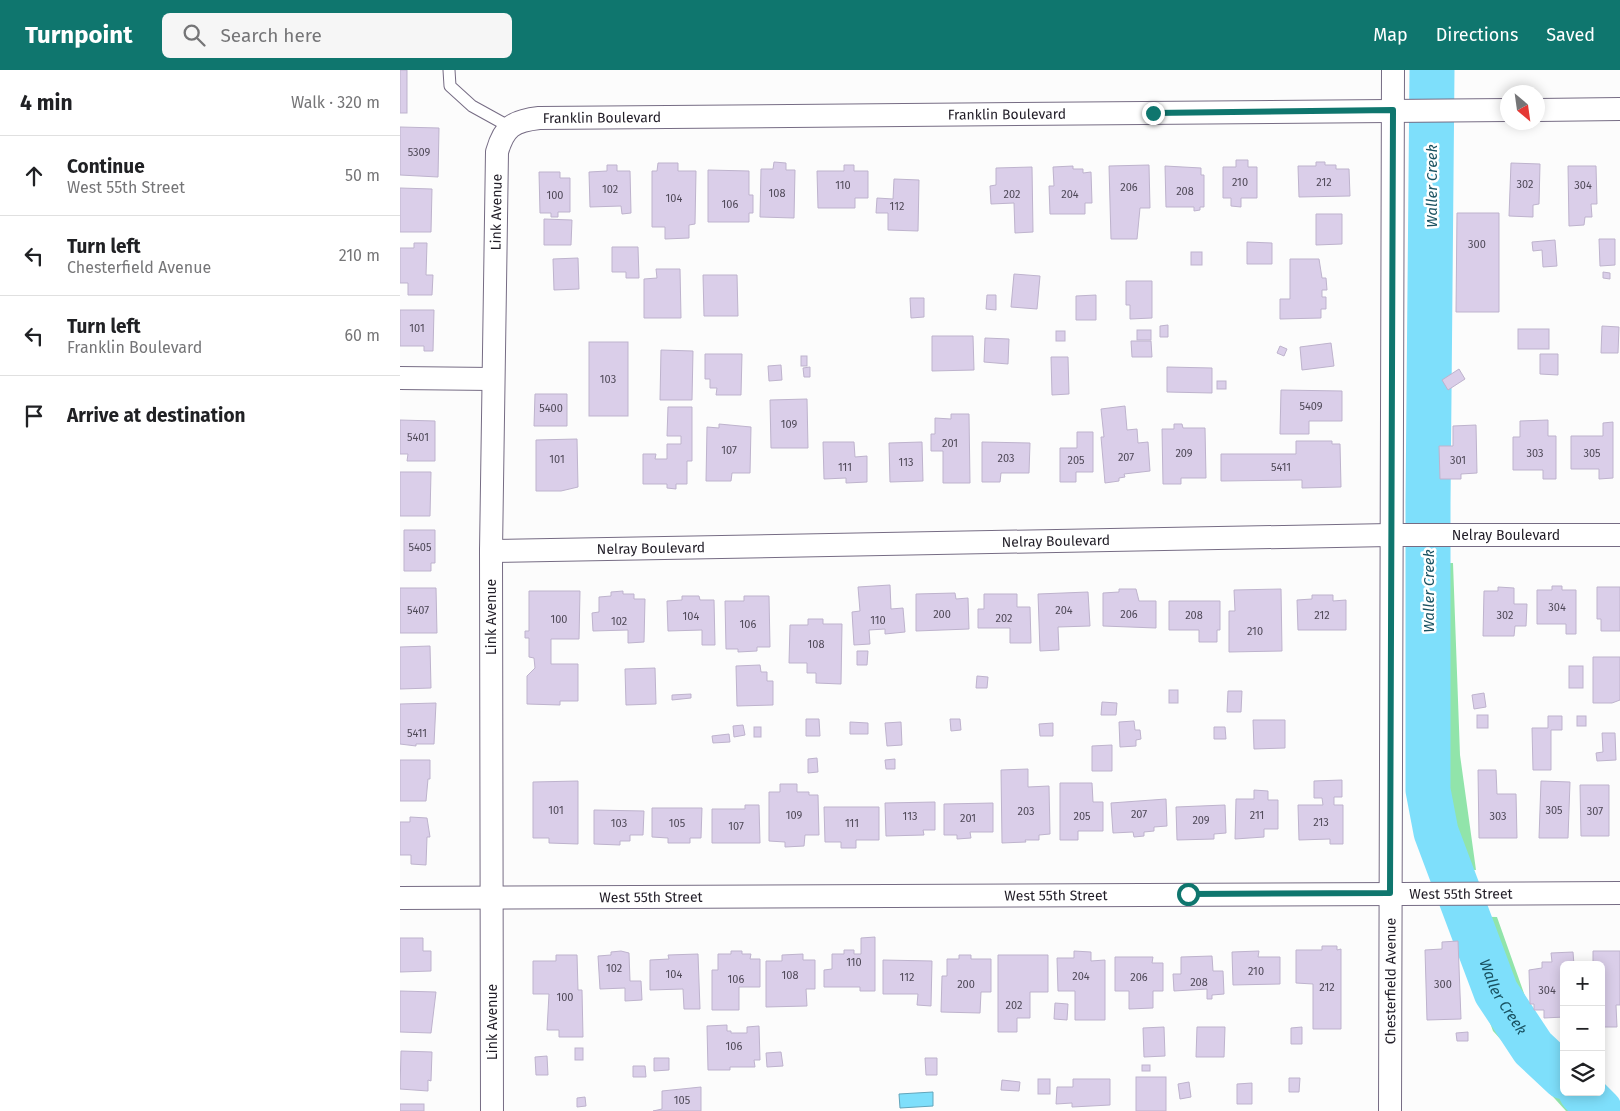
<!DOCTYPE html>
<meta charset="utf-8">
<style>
body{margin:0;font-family:"Fira Sans",sans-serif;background:#f6f6f6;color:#202124}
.controls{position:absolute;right:15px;bottom:15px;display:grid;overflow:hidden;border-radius:8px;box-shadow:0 2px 12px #0003}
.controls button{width:45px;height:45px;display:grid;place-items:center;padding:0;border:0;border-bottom:1px solid #e0e0e0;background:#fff;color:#202124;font:25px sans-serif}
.compass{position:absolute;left:1100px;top:15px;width:45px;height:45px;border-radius:50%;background:#fff;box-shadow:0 2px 12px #0003;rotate:151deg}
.stop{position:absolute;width:15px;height:15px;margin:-11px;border:4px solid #0f766e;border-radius:50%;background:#fff}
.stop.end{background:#0f766e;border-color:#fff;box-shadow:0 1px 5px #0008}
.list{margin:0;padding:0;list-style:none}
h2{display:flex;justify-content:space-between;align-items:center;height:65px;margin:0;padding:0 20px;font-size:21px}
h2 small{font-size:16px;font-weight:400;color:#757577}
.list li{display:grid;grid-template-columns:32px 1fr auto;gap:15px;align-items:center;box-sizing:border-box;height:80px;padding:0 20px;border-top:1px solid #e0e0e0}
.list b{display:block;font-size:19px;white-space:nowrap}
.list p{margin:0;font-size:16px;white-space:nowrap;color:#757577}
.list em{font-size:16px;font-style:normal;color:#757577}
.icon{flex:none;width:28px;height:28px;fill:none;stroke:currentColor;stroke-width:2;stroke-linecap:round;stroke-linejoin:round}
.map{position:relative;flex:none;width:1220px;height:1041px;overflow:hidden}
header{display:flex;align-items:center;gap:30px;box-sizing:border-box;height:70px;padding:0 25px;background:#0f766e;color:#fff}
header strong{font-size:24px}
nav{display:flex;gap:28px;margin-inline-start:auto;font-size:18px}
.search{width:350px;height:45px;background:#f6f6f6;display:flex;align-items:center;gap:12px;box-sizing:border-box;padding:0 18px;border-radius:8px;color:#757577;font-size:19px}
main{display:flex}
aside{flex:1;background:#fff}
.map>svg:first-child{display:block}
.green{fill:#91e4aa}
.water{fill:#7edffb;stroke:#62a5bb}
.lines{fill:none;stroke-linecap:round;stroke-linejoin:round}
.river{stroke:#7edffb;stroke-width:45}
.building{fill:#dacee9;stroke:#beb3cd}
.service-casing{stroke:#766c84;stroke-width:13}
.minor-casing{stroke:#766c84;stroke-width:24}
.service{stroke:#fff;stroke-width:11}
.minor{stroke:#fff;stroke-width:22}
.route{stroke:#0f766e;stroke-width:6}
.labels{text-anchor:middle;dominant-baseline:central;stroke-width:5;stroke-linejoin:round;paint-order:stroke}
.number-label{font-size:11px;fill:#4f4958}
.street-label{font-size:14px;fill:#211d27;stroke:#fff}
.water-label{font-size:15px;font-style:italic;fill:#195160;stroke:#fff}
</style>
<header>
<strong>Turnpoint</strong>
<div class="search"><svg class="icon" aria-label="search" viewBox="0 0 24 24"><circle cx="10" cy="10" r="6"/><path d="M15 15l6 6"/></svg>Search here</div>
<nav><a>Map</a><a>Directions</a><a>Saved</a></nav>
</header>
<main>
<aside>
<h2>4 min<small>Walk · 320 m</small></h2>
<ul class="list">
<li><svg class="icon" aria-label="ahead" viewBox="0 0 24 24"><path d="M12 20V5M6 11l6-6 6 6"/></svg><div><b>Continue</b><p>West 55th Street</p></div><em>50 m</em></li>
<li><svg class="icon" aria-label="left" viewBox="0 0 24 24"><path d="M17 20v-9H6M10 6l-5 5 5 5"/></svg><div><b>Turn left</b><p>Chesterfield Avenue</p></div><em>210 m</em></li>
<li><svg class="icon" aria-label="left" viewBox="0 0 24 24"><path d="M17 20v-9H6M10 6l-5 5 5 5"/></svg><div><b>Turn left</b><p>Franklin Boulevard</p></div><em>60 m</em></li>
<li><svg class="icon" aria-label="arrive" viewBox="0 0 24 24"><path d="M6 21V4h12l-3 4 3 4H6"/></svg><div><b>Arrive at destination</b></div></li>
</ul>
</aside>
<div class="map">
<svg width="1220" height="1041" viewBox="0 0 1220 1041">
<rect width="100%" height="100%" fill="#fcfcfc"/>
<g class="green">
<path d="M 1053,493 L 1060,685 L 1076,800 L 1030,798 L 1014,762 L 1013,494 Z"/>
<path d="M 1051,846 L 1097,847 L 1131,943 L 1164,991 L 1164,1022 L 1201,1022 L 1220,1036 L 1220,1041 L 1166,1041 L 1093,961 Z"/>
</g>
<path class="water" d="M 533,1022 L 533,1036 L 500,1038 L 499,1024 Z"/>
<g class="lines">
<g class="river">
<path id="s1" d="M 1032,0 L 1028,434 L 1028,720 L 1036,762 L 1096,922 L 1133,978 L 1164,1007"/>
<path d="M 1181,1022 L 1200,1041"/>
</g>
</g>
<g class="building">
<rect x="0" y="0" width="7" height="43"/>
<path d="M 0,57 L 39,58 L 38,107 L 0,105 Z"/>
<path d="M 836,90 L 848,90 L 848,97 L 857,97 L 857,128 L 841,128 L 841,137 L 831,136 L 831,128 L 823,128 L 823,97 L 836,97 Z"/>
<path d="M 374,92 L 386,93 L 386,100 L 395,100 L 394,148 L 360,147 L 361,99 L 373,99 Z"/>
<path d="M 916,92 L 925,92 L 925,95 L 936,95 L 936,99 L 949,99 L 950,126 L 899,127 L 898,96 L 916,96 Z"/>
<path d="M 258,93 L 278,93 L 278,101 L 296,101 L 295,154 L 289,155 L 289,168 L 265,169 L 265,157 L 252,157 L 252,101 L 257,101 Z"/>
<path d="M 1111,93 L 1140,94 L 1139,134 L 1133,135 L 1133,147 L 1109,146 Z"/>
<path d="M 207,95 L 217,95 L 217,101 L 230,101 L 231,143 L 222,144 L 221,136 L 190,137 L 189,102 L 207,101 Z"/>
<path d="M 444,95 L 454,95 L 454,101 L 468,101 L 468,128 L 455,128 L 455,138 L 418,138 L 417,101 L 444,101 Z"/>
<path d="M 749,95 L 750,138 L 740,138 L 737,169 L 711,169 L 709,96 Z"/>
<path d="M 673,96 L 673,99 L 683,99 L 683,103 L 691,102 L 692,133 L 685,133 L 685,144 L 650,144 L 649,116 L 654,116 L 653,97 Z"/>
<path d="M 765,96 L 801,98 L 801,105 L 804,105 L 804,137 L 800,137 L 800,140 L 794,141 L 794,137 L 766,137 Z"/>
<path d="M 1168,96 L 1196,96 L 1197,134 L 1191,134 L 1192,147 L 1185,147 L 1184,155 L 1169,156 Z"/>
<path d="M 632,97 L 633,162 L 615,163 L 614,133 L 591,134 L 590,116 L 596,115 L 596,98 Z"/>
<path d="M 308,100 L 349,101 L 349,125 L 353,125 L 353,143 L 349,143 L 349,152 L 308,152 Z"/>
<path d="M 139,102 L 160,102 L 160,108 L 170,108 L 170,142 L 158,142 L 158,147 L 151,147 L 151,143 L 140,143 Z"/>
<path d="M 494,109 L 519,110 L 518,161 L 488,160 L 488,143 L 476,143 L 477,128 L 493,129 Z"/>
<path d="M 0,118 L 32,119 L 31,162 L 0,162 Z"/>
<path d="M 1057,143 L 1099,143 L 1099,242 L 1056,242 Z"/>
<path d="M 916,144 L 942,144 L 942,174 L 916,175 Z"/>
<path d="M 144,149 L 172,150 L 171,175 L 144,175 Z"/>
<path d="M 1199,169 L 1215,169 L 1215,195 L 1200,196 Z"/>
<path d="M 1155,170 L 1157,196 L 1143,197 L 1142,180 L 1133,181 L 1132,172 Z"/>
<path d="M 847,172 L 872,173 L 872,194 L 847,194 Z"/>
<path d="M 14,173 L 27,173 L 26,205 L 33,205 L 32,225 L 8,225 L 8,213 L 0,213 L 0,178 L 14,178 Z"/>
<path d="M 212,177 L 238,177 L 239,208 L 226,208 L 226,202 L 212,202 Z"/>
<rect x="791" y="182" width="11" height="13"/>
<path d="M 178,188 L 179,219 L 154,220 L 153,189 Z"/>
<path d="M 890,189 L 919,189 L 922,208 L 926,208 L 927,220 L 922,220 L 922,227 L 926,227 L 926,239 L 921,239 L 921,248 L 880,249 L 880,229 L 890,229 Z"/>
<path d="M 256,199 L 280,199 L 281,248 L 244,248 L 244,209 L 257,208 Z"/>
<path d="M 1203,202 L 1210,203 L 1210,209 L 1203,208 Z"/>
<path d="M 614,204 L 640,206 L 637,239 L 611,237 Z"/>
<path d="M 303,205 L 337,205 L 338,246 L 304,246 Z"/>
<path d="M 726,211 L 752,211 L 752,248 L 730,249 L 730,235 L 726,235 Z"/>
<path d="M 587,225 L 596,225 L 596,240 L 586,239 Z"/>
<path d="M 696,225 L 696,250 L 676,250 L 676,226 Z"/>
<path d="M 510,228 L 524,228 L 524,247 L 511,248 Z"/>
<path d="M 0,240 L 34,240 L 33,281 L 24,281 L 24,276 L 0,276 Z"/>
<path d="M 768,255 L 768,267 L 760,267 L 760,256 Z"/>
<path d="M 1202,256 L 1219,257 L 1218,283 L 1201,283 Z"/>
<rect x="1118" y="259" width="31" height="20"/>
<rect x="737" y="260" width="14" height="10"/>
<rect x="656" y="261" width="9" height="10"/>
<path d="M 532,266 L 573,266 L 574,300 L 532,301 Z"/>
<path d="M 585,268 L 609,269 L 608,294 L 584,292 Z"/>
<path d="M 731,271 L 751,271 L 752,287 L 732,287 Z"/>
<rect x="189" y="272" width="39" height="74"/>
<path d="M 931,273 L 934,296 L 902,300 L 900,277 Z"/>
<path d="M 880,276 L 887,279 L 884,286 L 877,283 Z"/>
<path d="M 261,280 L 293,281 L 292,330 L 260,330 Z"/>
<path d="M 305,284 L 342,284 L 341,325 L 316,325 L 317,318 L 310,318 L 310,309 L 305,309 Z"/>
<path d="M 1140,284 L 1158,284 L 1158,305 L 1140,304 Z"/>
<rect x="401" y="286" width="6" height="10"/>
<path d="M 651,287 L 668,287 L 669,324 L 652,325 Z"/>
<path d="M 381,295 L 382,310 L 369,311 L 368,296 Z"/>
<path d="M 410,297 L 410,307 L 404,307 L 403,298 Z"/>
<path d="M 767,297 L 812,298 L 812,323 L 767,322 Z"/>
<path d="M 1059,299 L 1065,309 L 1048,320 L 1042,310 Z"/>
<rect x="817" y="311" width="9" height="8"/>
<path d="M 881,320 L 942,321 L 942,351 L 909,351 L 909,364 L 880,364 Z"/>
<path d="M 135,324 L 167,324 L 167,356 L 134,356 Z"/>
<path d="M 407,329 L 408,378 L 371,378 L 370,330 Z"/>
<path d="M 725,336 L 727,360 L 737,359 L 738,373 L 748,372 L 750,401 L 724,404 L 725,407 L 719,408 L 719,411 L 705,413 L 701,367 L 704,367 L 701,339 Z"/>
<path d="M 268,337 L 292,337 L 292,391 L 287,391 L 287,414 L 276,414 L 276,419 L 267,418 L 267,414 L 243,414 L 243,384 L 256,384 L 255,389 L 267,389 L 267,374 L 281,374 L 281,366 L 267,366 Z"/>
<path d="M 551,344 L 569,344 L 570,413 L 543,413 L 543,381 L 531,381 L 531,364 L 535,364 L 535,348 L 551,349 Z"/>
<path d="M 0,350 L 35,351 L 35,391 L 7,391 L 8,384 L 0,384 Z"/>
<path d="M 1148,350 L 1148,366 L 1156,366 L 1156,409 L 1143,409 L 1143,400 L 1113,400 L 1113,367 L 1120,367 L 1120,351 Z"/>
<path d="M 1213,352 L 1213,408 L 1199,409 L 1199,399 L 1171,399 L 1171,366 L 1203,366 L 1203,353 Z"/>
<path d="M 319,354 L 351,357 L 350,403 L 332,403 L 331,411 L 306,411 L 307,357 L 319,358 Z"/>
<path d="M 774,354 L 782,354 L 783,358 L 805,358 L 806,408 L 781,408 L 781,414 L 763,414 L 762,359 L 774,359 Z"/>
<path d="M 1076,355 L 1077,403 L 1061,404 L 1061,409 L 1040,409 L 1039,376 L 1053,376 L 1053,356 Z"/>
<path d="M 677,362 L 693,362 L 693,402 L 676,402 L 676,412 L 660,412 L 660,378 L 677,378 Z"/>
<path d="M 177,369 L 178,417 L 161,421 L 136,421 L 136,370 Z"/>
<path d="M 896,371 L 932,371 L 932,374 L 940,374 L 941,417 L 902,418 L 902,410 L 821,411 L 821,384 L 896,384 Z"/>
<path d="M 423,372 L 454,372 L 455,387 L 467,386 L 467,412 L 446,413 L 446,408 L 424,409 Z"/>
<path d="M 522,372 L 523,411 L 490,412 L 489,373 Z"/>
<path d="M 582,372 L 630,373 L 629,403 L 601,403 L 600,412 L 582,412 Z"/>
<path d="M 0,402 L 31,402 L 30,446 L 0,446 Z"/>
<path d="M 4,460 L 35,460 L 35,493 L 31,493 L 31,501 L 4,501 Z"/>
<path d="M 490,515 L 491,539 L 503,538 L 505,562 L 485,564 L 485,559 L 469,560 L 470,574 L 454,575 L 452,542 L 460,541 L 458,517 Z"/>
<path d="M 1152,516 L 1162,516 L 1162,520 L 1176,520 L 1176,564 L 1166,564 L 1166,554 L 1137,554 L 1137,520 L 1152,520 Z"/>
<path d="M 1098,517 L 1114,518 L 1114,534 L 1127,534 L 1126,556 L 1115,556 L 1114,566 L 1083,566 L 1084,521 L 1098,521 Z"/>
<path d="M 1197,517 L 1220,517 L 1220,561 L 1201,561 L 1201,549 L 1197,549 Z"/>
<path d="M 0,518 L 36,518 L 37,563 L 0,563 Z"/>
<path d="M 719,519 L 736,519 L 739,531 L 756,531 L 756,558 L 703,556 L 703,523 L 719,522 Z"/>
<path d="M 881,519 L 882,581 L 829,582 L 829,541 L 835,541 L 834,520 Z"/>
<path d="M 129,521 L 180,521 L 179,569 L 151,569 L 151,594 L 178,594 L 178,631 L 160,631 L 160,635 L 127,634 L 127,606 L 135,598 L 134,588 L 129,587 L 129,568 L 125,568 L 125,561 L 129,561 Z"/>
<path d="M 223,521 L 223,524 L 234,524 L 234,529 L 245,529 L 244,572 L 228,573 L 228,560 L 193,561 L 192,543 L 199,542 L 199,527 L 211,526 L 211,522 Z"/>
<path d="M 688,522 L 690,556 L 658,557 L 659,580 L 640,581 L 638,524 Z"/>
<path d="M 555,523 L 556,529 L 568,528 L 569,559 L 516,561 L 516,524 Z"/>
<path d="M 584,524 L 617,524 L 617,537 L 630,537 L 631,573 L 610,573 L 610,558 L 578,558 L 578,539 L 584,539 Z"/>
<path d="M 912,525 L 933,525 L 933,531 L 946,530 L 946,560 L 898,560 L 897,530 L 912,529 Z"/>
<path d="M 282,526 L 299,526 L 300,530 L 314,530 L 315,575 L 302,575 L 302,560 L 268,561 L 267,531 L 282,530 Z"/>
<path d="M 344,526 L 369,526 L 370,577 L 357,577 L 357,581 L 338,582 L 338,579 L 326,579 L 325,531 L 344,531 Z"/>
<path d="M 769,531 L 820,531 L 820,560 L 817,560 L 817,572 L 799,572 L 799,560 L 769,560 Z"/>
<path d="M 408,549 L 423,549 L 423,554 L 442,554 L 441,614 L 416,613 L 416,603 L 407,603 L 407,593 L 389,593 L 390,555 L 408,555 Z"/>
<path d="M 30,576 L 31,618 L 0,619 L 0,577 Z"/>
<path d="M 457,581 L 468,581 L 467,595 L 457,595 Z"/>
<path d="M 1193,587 L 1220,587 L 1220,630 L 1212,633 L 1193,633 Z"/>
<path d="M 360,595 L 361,602 L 367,602 L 367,611 L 373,611 L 373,635 L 337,636 L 336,596 Z"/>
<rect x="1169" y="596" width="14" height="22"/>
<path d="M 255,598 L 256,634 L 226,635 L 225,599 Z"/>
<path d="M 577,606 L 588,607 L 587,618 L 576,618 Z"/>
<rect x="769" y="620" width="9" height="13"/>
<path d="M 828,621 L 842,621 L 841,642 L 827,642 Z"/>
<path d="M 1084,623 L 1086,637 L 1074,639 L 1072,625 Z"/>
<path d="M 291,624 L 291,628 L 272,630 L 272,625 Z"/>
<path d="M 702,632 L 717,633 L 716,645 L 701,645 Z"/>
<path d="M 36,633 L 34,674 L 16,674 L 16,676 L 0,674 L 0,634 Z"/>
<rect x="1077" y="645" width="11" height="13"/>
<path d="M 1148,646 L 1162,646 L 1162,660 L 1151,660 L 1151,700 L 1133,700 L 1132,658 L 1148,658 Z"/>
<rect x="1177" y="646" width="9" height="10"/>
<path d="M 406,649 L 419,649 L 420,666 L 406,666 Z"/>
<path d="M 550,649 L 560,649 L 561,660 L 551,661 Z"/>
<path d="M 853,650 L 885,650 L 885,678 L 854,679 Z"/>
<path d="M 734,651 L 735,660 L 740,660 L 741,669 L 736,670 L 736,676 L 720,677 L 719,652 Z"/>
<path d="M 450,652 L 468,653 L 468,664 L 450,664 Z"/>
<path d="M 501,652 L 502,675 L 487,676 L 485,653 Z"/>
<path d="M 653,653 L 653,666 L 640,666 L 639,654 Z"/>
<path d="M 343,655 L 345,665 L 334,667 L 333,656 Z"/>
<rect x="354" y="657" width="7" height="10"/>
<path d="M 814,657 L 825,657 L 826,669 L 814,669 Z"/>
<path d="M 1202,663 L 1215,663 L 1216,690 L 1197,691 L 1196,683 L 1203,682 Z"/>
<path d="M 329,664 L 330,672 L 313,673 L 312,666 Z"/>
<path d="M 712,675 L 712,701 L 692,701 L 692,676 Z"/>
<path d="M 417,688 L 418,702 L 408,703 L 408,689 Z"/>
<path d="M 495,689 L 495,699 L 486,699 L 485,690 Z"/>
<path d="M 0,690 L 30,690 L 30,709 L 28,709 L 26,731 L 0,731 Z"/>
<path d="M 628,699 L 628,717 L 649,716 L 650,764 L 639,765 L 639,770 L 625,770 L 626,772 L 602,773 L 601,700 Z"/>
<path d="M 1078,700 L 1096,700 L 1097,724 L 1116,724 L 1117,768 L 1079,768 Z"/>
<path d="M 942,710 L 942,727 L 934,727 L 934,735 L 943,735 L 943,774 L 930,774 L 930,769 L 899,770 L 898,735 L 923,735 L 922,728 L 914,728 L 914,711 Z"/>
<path d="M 178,711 L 178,774 L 149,773 L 149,768 L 133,768 L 133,712 Z"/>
<path d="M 1141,711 L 1170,712 L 1168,768 L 1139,768 Z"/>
<path d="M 660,713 L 692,713 L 693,732 L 703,732 L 703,761 L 678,761 L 678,770 L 660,770 Z"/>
<path d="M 380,714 L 397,714 L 397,722 L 409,722 L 409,725 L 418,725 L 419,765 L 405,765 L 404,776 L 385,777 L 385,772 L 369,771 L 369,722 L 380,722 Z"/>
<path d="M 1180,715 L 1209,715 L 1209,766 L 1181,766 Z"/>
<path d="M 854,720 L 868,721 L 868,730 L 878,730 L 878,759 L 864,759 L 864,767 L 835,769 L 836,729 L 854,729 Z"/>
<path d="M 766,729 L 767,756 L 754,757 L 754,761 L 744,762 L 744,766 L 734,767 L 733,762 L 713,763 L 711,733 Z"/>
<path d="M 535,732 L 535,760 L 523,760 L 524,765 L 486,766 L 485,733 Z"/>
<path d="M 593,733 L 593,762 L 570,762 L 571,768 L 557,769 L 557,765 L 544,765 L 544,734 Z"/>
<path d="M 345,735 L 359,735 L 360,773 L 312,773 L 312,739 L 345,739 Z"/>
<path d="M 825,735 L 826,763 L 814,764 L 814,769 L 777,770 L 776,737 Z"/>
<path d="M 424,737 L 479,737 L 479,770 L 456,770 L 456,778 L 441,778 L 441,772 L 425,772 Z"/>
<path d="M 252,738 L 302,738 L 301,768 L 290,768 L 290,773 L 268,773 L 268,768 L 252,767 Z"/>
<path d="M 194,740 L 244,741 L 243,765 L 230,765 L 230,771 L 220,771 L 220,775 L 194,774 Z"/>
<path d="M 10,747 L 27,748 L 30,767 L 27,767 L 26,795 L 11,794 L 11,785 L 0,785 L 0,752 L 10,752 Z"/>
<path d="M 475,867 L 475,921 L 460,921 L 460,917 L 424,917 L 424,900 L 432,899 L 432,884 L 444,884 L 444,880 L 454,880 L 454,884 L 461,884 L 461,868 Z"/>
<path d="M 0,868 L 23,868 L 23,881 L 31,881 L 31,901 L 0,902 Z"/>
<path d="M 1058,871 L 1061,949 L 1027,950 L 1025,880 L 1042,879 L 1042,872 Z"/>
<path d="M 922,876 L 937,876 L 937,880 L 941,879 L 941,959 L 913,959 L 913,914 L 896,913 L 896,880 L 922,880 Z"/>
<path d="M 221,881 L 229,883 L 230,911 L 241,911 L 242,930 L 225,931 L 225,918 L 200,919 L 198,886 L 211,885 L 211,882 Z"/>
<path d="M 331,881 L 342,881 L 342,884 L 351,884 L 350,889 L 360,889 L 360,917 L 339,917 L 339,940 L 312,940 L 312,900 L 318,900 L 318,884 L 331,884 Z"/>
<path d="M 674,881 L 691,882 L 691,891 L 705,890 L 705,950 L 675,950 L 675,921 L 658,921 L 657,888 L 674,888 Z"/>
<path d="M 859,881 L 858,887 L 880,887 L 880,914 L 833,915 L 832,882 Z"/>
<path d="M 1193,881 L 1220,881 L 1220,935 L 1216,935 L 1217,957 L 1201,957 L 1201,895 L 1193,895 Z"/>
<path d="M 1173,882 L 1174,895 L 1164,895 L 1164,947 L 1144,948 L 1144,940 L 1134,940 L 1134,934 L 1130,934 L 1129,900 L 1142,898 L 1142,892 L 1152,892 L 1151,883 Z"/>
<path d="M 298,884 L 300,939 L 284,939 L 283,919 L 250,920 L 250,890 L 269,889 L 268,885 Z"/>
<path d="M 403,884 L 403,890 L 415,890 L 415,919 L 406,919 L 407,936 L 366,937 L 366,891 L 382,891 L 382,885 Z"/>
<path d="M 156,885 L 177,885 L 178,920 L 182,920 L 183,967 L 159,967 L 159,960 L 147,960 L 149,924 L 133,924 L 133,891 L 156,891 Z"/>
<path d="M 559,885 L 571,885 L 571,889 L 591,889 L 591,922 L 581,922 L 580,943 L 541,942 L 542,906 L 547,906 L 547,889 L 559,889 Z"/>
<path d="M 598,885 L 648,885 L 648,922 L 630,922 L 630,948 L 617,948 L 617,962 L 598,962 Z"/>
<path d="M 812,886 L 813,901 L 823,901 L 824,924 L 812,925 L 812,929 L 807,929 L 807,919 L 774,921 L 773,904 L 781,904 L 781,887 Z"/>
<path d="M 715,887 L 753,887 L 752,893 L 763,893 L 763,921 L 753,921 L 753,938 L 729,939 L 729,921 L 715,921 Z"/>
<path d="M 483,890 L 532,891 L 531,936 L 517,935 L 518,924 L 483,924 Z"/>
<path d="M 0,921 L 36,922 L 31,963 L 0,962 Z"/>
<path d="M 655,933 L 668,934 L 667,950 L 654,949 Z"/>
<path d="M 327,955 L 327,961 L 331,961 L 331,963 L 347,963 L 347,957 L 359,956 L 360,990 L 354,990 L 355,997 L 330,997 L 330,1000 L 308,1000 L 307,956 Z"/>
<path d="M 764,957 L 765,986 L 744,987 L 743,958 Z"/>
<path d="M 797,957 L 825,957 L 824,987 L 796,987 Z"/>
<path d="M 902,957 L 902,974 L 891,974 L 891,958 Z"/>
<path d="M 1068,962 L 1068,971 L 1057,971 L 1056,963 Z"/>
<rect x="175" y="978" width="8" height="12"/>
<path d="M 1,981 L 32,982 L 31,1011 L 28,1010 L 28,1021 L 0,1019 Z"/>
<path d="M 381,982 L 383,996 L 367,997 L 366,983 Z"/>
<path d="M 147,986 L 148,1005 L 136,1005 L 135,987 Z"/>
<path d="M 254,988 L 269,988 L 269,1000 L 254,1001 Z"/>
<path d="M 525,988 L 537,988 L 537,1005 L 526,1005 Z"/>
<rect x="742" y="995" width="8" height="6"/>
<path d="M 233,996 L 245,996 L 246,1007 L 233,1007 Z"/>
<rect x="736" y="1007" width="30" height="34"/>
<path d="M 889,1008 L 900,1008 L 899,1022 L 889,1022 Z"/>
<rect x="638" y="1009" width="12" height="15"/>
<path d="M 673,1009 L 710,1009 L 710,1035 L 672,1037 L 672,1033 L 656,1034 L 657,1017 L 673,1017 Z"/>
<path d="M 602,1010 L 620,1012 L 619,1021 L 601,1020 Z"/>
<path d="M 789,1012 L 791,1027 L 780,1029 L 778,1014 Z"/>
<path d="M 852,1013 L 852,1034 L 837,1034 L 837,1014 Z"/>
<path d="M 301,1017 L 301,1041 L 253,1041 L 262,1039 L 262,1021 Z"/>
<path d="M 185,1027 L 186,1036 L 177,1037 L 177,1028 Z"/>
<rect x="0" y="1034" width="24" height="7"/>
</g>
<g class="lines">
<defs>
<path id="service" d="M 49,0 L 50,16 L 72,36 L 110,57"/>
<g id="minor">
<path d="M 1138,40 L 1220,39"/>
<path d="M 0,308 L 92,309"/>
<path id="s2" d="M 91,481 L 990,465 L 1220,465"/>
<path id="s3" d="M 0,828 L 1220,823"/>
<path id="s4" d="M 92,1041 L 91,481 L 97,82 C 104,57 113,51 139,48 L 1108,40"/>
<path id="s5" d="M 990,1041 L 993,0"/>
</g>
</defs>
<use href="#service" class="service-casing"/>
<use href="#minor" class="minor-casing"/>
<use href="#service" class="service"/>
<use href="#minor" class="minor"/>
</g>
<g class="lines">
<path class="route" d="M 753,43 L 993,40 L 990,823 L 788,824"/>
</g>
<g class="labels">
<g class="number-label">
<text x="19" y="82">5309</text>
<text x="840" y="112">210</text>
<text x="924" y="112">212</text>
<text x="1125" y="114">302</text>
<text x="443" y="115">110</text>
<text x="1183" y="115">304</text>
<text x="729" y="117">206</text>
<text x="210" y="119">102</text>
<text x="785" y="121">208</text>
<text x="377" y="123">108</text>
<text x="612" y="124">202</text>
<text x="670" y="124">204</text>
<text x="155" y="125">100</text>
<text x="274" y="128">104</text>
<text x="330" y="134">106</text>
<text x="497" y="136">112</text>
<text x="1077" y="174">300</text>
<text x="17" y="258">101</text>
<text x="208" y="309">103</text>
<text x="911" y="336">5409</text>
<text x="151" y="338">5400</text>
<text x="389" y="354">109</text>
<text x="18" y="367">5401</text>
<text x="550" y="373">201</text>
<text x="329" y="380">107</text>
<text x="784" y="383">209</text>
<text x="1135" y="383">303</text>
<text x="1192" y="383">305</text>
<text x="726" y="387">207</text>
<text x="606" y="388">203</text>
<text x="157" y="389">101</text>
<text x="676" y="390">205</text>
<text x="1058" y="390">301</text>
<text x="506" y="392">113</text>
<text x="445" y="397">111</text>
<text x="881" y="397">5411</text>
<text x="20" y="477">5405</text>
<text x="1157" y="537">304</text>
<text x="18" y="540">5407</text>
<text x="664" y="540">204</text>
<text x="542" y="544">200</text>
<text x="729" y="544">206</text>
<text x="794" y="545">208</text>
<text x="922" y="545">212</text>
<text x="1105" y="545">302</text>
<text x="291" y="546">104</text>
<text x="604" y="548">202</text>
<text x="159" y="549">100</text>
<text x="478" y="550">110</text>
<text x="219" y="551">102</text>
<text x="348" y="554">106</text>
<text x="855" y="561">210</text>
<text x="416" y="574">108</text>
<text x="17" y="663">5411</text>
<text x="156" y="740">101</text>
<text x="1154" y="740">305</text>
<text x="626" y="741">203</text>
<text x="1195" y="741">307</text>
<text x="739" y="744">207</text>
<text x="394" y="745">109</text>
<text x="857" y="745">211</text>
<text x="510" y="746">113</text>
<text x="682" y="746">205</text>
<text x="1098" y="746">303</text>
<text x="568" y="748">201</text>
<text x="801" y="750">209</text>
<text x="921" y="752">213</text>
<text x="219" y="753">103</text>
<text x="277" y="753">105</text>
<text x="452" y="753">111</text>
<text x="336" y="756">107</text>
<text x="454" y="892">110</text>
<text x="214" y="898">102</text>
<text x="856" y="901">210</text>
<text x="274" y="904">104</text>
<text x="390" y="905">108</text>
<text x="681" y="906">204</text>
<text x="507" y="907">112</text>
<text x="739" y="907">206</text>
<text x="336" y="909">106</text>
<text x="799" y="912">208</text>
<text x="566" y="914">200</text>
<text x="1043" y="914">300</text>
<text x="927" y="917">212</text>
<text x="1147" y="920">304</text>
<text x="165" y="927">100</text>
<text x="614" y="935">202</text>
<text x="334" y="976">106</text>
<text x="282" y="1030">105</text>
</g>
<g class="street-label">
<text stroke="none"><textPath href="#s4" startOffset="1486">Franklin Boulevard</textPath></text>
<text stroke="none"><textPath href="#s4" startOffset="1081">Franklin Boulevard</textPath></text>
<text stroke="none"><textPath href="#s4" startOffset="899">Link Avenue</textPath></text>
<text stroke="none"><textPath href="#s2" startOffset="1015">Nelray Boulevard</textPath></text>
<text stroke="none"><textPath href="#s2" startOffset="565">Nelray Boulevard</textPath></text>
<text stroke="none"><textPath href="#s2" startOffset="160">Nelray Boulevard</textPath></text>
<text transform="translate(91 547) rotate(-90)">Link Avenue</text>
<text stroke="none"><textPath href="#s3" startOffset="1061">West 55th Street</textPath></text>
<text stroke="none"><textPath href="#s3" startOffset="656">West 55th Street</textPath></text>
<text stroke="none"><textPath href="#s3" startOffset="251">West 55th Street</textPath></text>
<text stroke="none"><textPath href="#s5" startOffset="130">Chesterfield Avenue</textPath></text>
<text transform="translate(92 952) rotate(-90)">Link Avenue</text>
</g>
<g class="water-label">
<text transform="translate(1032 116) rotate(-90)">Waller Creek</text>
<text transform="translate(1029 521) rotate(-90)">Waller Creek</text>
<text stroke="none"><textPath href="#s1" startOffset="941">Waller Creek</textPath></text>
</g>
</g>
</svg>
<div class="controls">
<button>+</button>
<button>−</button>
<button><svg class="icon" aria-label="layers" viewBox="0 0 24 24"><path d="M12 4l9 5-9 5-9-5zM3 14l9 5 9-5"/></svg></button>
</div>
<svg class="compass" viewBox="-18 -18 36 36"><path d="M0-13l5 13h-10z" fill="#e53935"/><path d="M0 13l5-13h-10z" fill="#757577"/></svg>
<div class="stop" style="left:788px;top:824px"></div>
<div class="stop end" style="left:753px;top:43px"></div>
</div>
</main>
